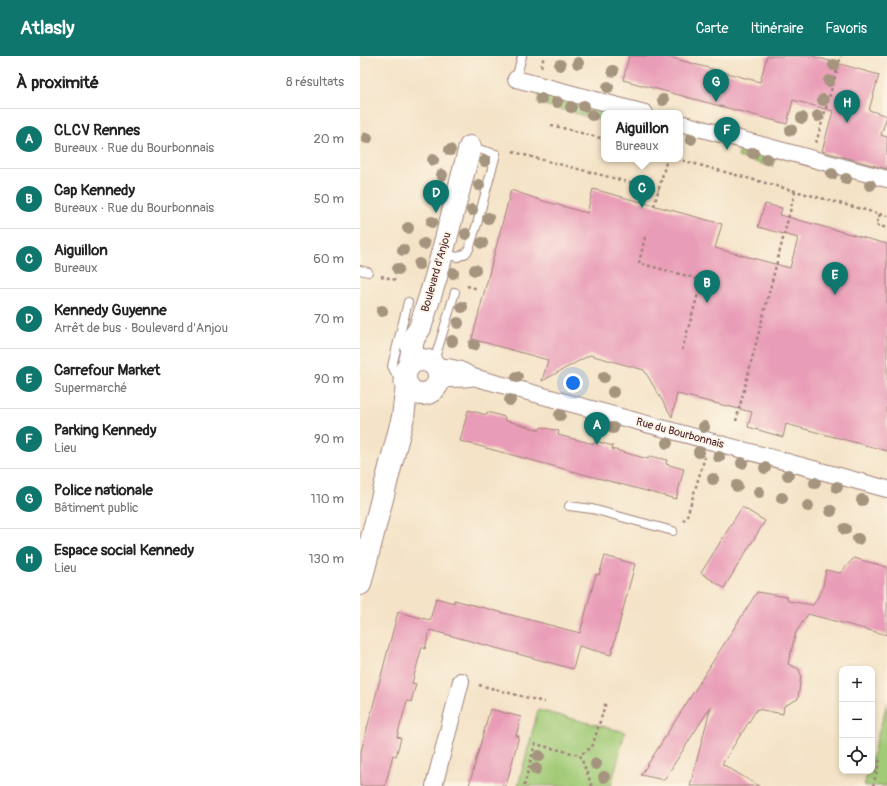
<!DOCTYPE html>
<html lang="fr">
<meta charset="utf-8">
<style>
body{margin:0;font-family:Pangolin,sans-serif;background:#f2f2f2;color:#222}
.controls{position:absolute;right:12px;bottom:12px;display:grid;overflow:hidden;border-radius:8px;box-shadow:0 2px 6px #0003}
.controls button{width:36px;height:36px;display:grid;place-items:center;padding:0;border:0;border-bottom:1px solid #e0e0e0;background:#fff;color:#222;font:20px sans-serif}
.you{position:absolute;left:213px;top:327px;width:14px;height:14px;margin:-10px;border:3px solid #fff;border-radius:50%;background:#1a73e8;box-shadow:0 0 0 6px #1a73e833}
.badge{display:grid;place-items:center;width:26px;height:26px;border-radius:50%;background:#0f766e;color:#fff;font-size:13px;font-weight:700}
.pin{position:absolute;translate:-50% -33px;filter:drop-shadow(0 1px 2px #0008)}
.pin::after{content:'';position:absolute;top:21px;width:14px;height:12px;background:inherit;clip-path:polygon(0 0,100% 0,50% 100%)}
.popup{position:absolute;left:241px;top:54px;width:82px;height:52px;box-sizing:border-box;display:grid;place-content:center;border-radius:8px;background:#fff;filter:drop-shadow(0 1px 3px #0005);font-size:13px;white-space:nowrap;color:#767676}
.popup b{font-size:15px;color:#222}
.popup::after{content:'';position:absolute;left:50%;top:100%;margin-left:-8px;border:8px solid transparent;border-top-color:#fff}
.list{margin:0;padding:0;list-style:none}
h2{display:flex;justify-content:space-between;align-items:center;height:52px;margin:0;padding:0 16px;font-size:17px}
h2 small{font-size:13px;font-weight:400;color:#767676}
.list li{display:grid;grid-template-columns:26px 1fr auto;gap:12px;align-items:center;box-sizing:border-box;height:60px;padding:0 16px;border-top:1px solid #e0e0e0}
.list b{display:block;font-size:15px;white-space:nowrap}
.list p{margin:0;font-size:13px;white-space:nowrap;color:#767676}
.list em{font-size:13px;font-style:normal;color:#767676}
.icon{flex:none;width:22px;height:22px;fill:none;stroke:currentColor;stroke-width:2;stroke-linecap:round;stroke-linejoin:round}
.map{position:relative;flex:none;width:527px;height:730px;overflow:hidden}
header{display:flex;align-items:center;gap:24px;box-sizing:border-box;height:56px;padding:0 20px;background:#0f766e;color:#fff}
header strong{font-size:19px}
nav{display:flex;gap:22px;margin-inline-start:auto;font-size:14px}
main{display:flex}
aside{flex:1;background:#fff}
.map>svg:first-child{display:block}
.green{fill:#a2cb77;stroke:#767551}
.building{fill:#e99cb7}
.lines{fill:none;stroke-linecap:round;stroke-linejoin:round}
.lane-casing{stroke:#9f8179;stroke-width:10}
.street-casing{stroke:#9f8179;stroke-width:18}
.secondary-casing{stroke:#9f8179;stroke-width:24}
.path{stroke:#9f8179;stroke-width:2.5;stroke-dasharray:3 3;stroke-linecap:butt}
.lane{stroke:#fff;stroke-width:8}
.street{stroke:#fff;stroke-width:16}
.secondary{stroke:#fff;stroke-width:22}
.tree{fill:#a5947e}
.labels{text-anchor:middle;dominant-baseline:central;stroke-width:3.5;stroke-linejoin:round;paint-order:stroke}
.street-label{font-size:11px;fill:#4a1f2b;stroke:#fcf5e5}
</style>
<header>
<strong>Atlasly</strong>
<nav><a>Carte</a><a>Itinéraire</a><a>Favoris</a></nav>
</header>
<main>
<aside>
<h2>À proximité<small>8 résultats</small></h2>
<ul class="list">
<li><span class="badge">A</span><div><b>CLCV Rennes</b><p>Bureaux · Rue du Bourbonnais</p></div><em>20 m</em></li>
<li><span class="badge">B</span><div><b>Cap Kennedy</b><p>Bureaux · Rue du Bourbonnais</p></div><em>50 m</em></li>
<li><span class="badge">C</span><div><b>Aiguillon</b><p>Bureaux</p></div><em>60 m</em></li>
<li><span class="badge">D</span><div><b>Kennedy Guyenne</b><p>Arrêt de bus · Boulevard d'Anjou</p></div><em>70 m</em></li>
<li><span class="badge">E</span><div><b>Carrefour Market</b><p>Supermarché</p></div><em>90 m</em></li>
<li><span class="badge">F</span><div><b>Parking Kennedy</b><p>Lieu</p></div><em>90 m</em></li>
<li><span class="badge">G</span><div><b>Police nationale</b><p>Bâtiment public</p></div><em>110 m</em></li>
<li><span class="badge">H</span><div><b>Espace social Kennedy</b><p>Lieu</p></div><em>130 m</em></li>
</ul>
</aside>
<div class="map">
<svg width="527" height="730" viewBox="0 0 527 730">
<rect width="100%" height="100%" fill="#fcf5e5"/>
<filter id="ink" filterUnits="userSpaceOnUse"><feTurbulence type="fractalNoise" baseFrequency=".025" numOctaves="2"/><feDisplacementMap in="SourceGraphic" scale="8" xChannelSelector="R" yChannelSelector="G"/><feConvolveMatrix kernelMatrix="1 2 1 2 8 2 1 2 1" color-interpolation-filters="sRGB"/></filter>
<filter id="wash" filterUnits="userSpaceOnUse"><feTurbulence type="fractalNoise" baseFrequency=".012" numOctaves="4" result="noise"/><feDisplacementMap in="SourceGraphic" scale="16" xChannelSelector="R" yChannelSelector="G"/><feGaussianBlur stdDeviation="0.9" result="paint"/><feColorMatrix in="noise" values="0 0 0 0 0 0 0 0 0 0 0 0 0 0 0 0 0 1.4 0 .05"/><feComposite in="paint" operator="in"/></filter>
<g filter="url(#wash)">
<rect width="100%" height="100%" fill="#f4e3c7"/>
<g class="green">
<path d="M 180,37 L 255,57 L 244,57 L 244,65 L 177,47 Z"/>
<path d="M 381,91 L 416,100 L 413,111 L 378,101 Z"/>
<path d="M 527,647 L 527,730 L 504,730 L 508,715 L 512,715 L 512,701 Z"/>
<path d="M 178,654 L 265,676 L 251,730 L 158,730 Z"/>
</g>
<g id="blocks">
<g class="building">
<path d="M 269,0 L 305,0 L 400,26 L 407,0 L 452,0 L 519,19 L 509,54 L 527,60 L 521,79 L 527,81 L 527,113 L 462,95 L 473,55 L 433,44 L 427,68 L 263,24 Z"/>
<path d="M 233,133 L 362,168 L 355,192 L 430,212 L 438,182 L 398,171 L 405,148 L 422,152 L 420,159 L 527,188 L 527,395 L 426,368 L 423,381 L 388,371 L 392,356 L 317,338 L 312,361 L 284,314 L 230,299 L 182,325 L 188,304 L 112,283 L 151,134 L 180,144 L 227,157 Z"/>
<path d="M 108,354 L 127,359 L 127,356 L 145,361 L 144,364 L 180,374 L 181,371 L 199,375 L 198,379 L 234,388 L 235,385 L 253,390 L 252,393 L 288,403 L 289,400 L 307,404 L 306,408 L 324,413 L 316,443 L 100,385 Z"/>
<path d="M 382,451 L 405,465 L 364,532 L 341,517 Z"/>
<path d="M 245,500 L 275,508 L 251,599 L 219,590 L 213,613 L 70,574 L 65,593 L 62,591 L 52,627 L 56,628 L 51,646 L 47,645 L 37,681 L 41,682 L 36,700 L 33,699 L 25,730 L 0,730 L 0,699 L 38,556 L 70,564 L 76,542 L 94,547 L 94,544 L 220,577 L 236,518 L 239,519 Z"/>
<path d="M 494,502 L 527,511 L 527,579 L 448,558 L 436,576 L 428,608 L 439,613 L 441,619 L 438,643 L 424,650 L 423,658 L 397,653 L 362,708 L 399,730 L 330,730 L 351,650 L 304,724 L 281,719 L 397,536 L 427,541 L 428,545 L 453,549 L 462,534 L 466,514 L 480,517 Z"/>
<path d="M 130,653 L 161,661 L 156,680 L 159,680 L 146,730 L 109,730 Z"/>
</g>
</g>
</g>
<g filter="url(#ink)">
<use href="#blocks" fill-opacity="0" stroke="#9f8179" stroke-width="1"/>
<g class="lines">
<defs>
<g id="lane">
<path d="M 156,23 L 162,0"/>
<path d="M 83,198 L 98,201 L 106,197 L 109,193 L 117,168 L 136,98 L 111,91"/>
<path d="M 0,214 L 8,216"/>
<path d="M 73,309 L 95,236"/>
<path d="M 46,326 L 37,320 L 32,310 L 48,246"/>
<path d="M 209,450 L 232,453 L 313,475"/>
</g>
<g id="street">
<path d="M 156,23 L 285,57"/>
<path d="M 320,67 L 527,123"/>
<path d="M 76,311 C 90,310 102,313 113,321 L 527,433"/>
<path d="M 78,325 C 89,321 99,324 110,322"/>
<path d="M 74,730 L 101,625"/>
</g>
<g id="secondary">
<circle cx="62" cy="321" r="17"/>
<path d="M 49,310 L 52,297 L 52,288 L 54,281 L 60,272 L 76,221 L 110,91"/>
<path d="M 0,528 L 43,361 L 47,329"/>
</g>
</defs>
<use href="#lane" class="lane-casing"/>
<use href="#street" class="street-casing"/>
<use href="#secondary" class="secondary-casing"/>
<g class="path">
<path d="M 181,11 L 184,0"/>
<path d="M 191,69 L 244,83"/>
<path d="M 456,87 L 481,0"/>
<path d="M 153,95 L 164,99 L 299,134"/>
<path d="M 317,103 L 527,160"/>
<path d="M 294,150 L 307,103"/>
<path d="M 520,158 L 516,169 L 527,172"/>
<path d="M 285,181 L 279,207 L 342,224 L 322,294"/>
<path d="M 21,220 L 36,224"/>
<path d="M 107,230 L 118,233"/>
<path d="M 376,365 L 435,136"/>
<path d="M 323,465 L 327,460 L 345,401"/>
<path d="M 119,629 L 184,646"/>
<path d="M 164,730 L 175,688 L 220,699"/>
<path d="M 232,730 L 220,699 L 232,691 L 246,646"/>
<path d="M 513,730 L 520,703"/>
</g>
<use href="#lane" class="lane"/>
<use href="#street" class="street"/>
<use href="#secondary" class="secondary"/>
</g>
<g class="tree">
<circle cx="218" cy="7" r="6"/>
<circle cx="200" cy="9" r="6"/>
<circle cx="474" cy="9" r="6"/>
<circle cx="253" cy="15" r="6"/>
<circle cx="469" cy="25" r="6"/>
<circle cx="248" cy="31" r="6"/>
<circle cx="181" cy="43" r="6"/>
<circle cx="303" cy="44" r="6"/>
<circle cx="463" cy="44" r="6"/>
<circle cx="197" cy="46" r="6"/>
<circle cx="224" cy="50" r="6"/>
<circle cx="211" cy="51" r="6"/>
<circle cx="232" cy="59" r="6"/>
<circle cx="458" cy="60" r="6"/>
<circle cx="442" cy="62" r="6"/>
<circle cx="431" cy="74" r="6"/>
<circle cx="7" cy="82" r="6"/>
<circle cx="331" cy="83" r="6"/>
<circle cx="90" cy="94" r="6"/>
<circle cx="393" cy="97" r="6"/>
<circle cx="407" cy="103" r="6"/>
<circle cx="73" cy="104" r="6"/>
<circle cx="125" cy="105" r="6"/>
<circle cx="472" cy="118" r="6"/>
<circle cx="82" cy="119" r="6"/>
<circle cx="486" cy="123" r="6"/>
<circle cx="119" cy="129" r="6"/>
<circle cx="510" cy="129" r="6"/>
<circle cx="112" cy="154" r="6"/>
<circle cx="128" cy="162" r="6"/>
<circle cx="72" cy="166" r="6"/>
<circle cx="48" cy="172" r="6"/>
<circle cx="106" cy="178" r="6"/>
<circle cx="122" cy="187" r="6"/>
<circle cx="64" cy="188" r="6"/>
<circle cx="43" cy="194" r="6"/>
<circle cx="59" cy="208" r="6"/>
<circle cx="38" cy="213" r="6"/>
<circle cx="115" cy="214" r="6"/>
<circle cx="93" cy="217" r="6"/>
<circle cx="102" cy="251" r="6"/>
<circle cx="22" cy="255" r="6"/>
<circle cx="98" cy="267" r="6"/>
<circle cx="92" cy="285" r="6"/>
<circle cx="114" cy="289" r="6"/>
<circle cx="157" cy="321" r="6"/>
<circle cx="244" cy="321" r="6"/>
<circle cx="253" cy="336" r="6"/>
<circle cx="150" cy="344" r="6"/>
<circle cx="200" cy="359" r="6"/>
<circle cx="344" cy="371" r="6"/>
<circle cx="253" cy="372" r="6"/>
<circle cx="307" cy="387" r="6"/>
<circle cx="339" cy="396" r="6"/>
<circle cx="359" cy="401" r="6"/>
<circle cx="382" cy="407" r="6"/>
<circle cx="405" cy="412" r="6"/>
<circle cx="428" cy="419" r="6"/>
<circle cx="353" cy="423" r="6"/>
<circle cx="455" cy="427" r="6"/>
<circle cx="377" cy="430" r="6"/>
<circle cx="477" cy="431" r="6"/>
<circle cx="399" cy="436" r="6"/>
<circle cx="422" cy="442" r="6"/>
<circle cx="502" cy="444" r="6"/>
<circle cx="448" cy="450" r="6"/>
<circle cx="471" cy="455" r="6"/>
<circle cx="485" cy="473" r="6"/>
<circle cx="498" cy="483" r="6"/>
<circle cx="179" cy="700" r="6"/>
<circle cx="236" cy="708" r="6"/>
<circle cx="176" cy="713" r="6"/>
<circle cx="244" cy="721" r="6"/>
</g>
</g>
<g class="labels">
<g class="street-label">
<text transform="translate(76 216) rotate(-74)">Boulevard d'Anjou</text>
<text transform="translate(320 377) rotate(15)">Rue du Bourbonnais</text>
</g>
</g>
</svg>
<div class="controls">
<button>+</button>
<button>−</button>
<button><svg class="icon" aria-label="locate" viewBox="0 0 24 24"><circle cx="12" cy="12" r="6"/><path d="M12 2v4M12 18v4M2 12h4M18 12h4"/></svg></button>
</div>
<div class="you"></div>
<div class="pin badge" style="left:237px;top:389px">A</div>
<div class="pin badge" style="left:347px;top:247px">B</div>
<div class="pin badge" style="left:282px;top:152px">C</div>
<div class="popup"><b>Aiguillon</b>Bureaux</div>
<div class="pin badge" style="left:76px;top:157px">D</div>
<div class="pin badge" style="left:475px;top:239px">E</div>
<div class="pin badge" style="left:367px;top:94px">F</div>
<div class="pin badge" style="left:356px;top:46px">G</div>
<div class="pin badge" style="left:487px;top:67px">H</div>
</div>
</main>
